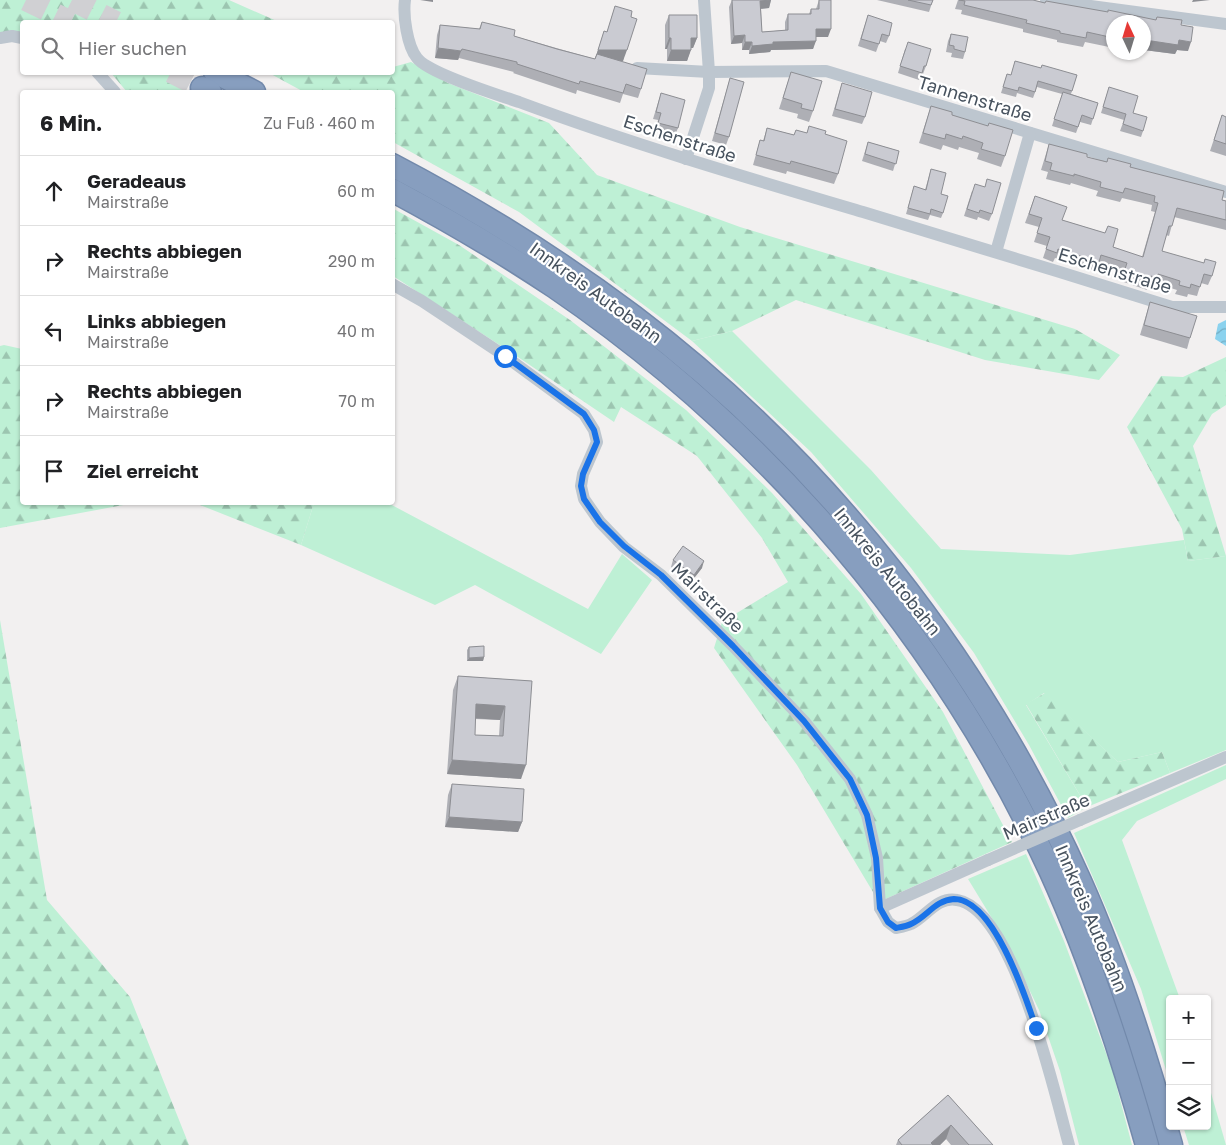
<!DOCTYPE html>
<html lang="de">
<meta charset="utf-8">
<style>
body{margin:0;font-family:"Golos Text",sans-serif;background:#f2f2f2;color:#202124}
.controls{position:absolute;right:15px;bottom:15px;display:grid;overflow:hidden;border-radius:5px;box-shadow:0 1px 4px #0004}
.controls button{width:45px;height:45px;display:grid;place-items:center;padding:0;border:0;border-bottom:1px solid #e0e0e0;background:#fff;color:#202124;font:25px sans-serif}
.compass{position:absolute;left:1106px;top:15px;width:45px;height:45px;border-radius:50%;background:#fff;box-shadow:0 1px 4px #0004;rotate:356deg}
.stop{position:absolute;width:15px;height:15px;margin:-11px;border:4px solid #1a73e8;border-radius:50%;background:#fff}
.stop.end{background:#1a73e8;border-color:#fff;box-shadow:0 1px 5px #0008}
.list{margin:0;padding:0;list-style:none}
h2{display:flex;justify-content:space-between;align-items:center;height:65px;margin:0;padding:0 20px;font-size:21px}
h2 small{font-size:16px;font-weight:400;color:#757577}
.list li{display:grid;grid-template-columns:32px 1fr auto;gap:15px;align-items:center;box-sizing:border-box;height:70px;padding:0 20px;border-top:1px solid #e0e0e0}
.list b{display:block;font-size:19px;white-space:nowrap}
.list p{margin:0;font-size:16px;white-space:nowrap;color:#757577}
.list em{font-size:16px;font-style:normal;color:#757577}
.icon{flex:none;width:28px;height:28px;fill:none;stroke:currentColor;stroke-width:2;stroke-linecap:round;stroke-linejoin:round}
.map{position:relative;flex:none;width:1226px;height:1145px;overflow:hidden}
.search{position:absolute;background:#fff;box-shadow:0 1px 4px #0004;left:20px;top:20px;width:375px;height:55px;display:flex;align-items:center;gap:12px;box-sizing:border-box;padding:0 18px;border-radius:5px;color:#757577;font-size:19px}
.panel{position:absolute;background:#fff;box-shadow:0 1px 4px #0004;left:20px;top:90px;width:375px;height:415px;border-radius:5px}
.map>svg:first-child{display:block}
.grass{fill:#bef0d5}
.forest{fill:url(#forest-firs)}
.water{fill:url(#water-waves)}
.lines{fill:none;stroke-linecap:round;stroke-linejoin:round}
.motorway-tunnel{stroke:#d0d0d3;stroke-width:22;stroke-dasharray:22 11;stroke-linecap:butt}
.motorway-casing{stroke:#7289ab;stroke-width:25}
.minor{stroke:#bdc6cf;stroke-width:12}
.motorway{stroke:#879ebf;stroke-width:22}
.minor-bridge{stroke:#bdc6cf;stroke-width:12}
.wall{fill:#aeafb5;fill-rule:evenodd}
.shaded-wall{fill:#8d8e93}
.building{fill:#cacbd2;stroke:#8d8e93;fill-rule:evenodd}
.route{stroke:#1a73e8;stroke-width:6}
.labels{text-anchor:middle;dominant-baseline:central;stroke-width:4.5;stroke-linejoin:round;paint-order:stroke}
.street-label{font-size:18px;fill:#47525e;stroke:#fff}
</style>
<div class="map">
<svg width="1226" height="1145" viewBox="0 0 1226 1145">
<defs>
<pattern id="forest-firs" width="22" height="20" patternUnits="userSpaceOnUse" patternTransform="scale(1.25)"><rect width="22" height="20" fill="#bef0d5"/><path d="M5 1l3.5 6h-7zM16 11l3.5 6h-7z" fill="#9cc5b0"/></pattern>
<pattern id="water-waves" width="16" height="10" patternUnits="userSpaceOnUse" patternTransform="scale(1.25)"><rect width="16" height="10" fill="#8bd2ee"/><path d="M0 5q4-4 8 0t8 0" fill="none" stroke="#73adc4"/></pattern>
</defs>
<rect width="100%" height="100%" fill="#f2f0f0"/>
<g class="grass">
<path d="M 732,331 L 871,470 L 941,549 L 1070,555 L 1184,540 L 1188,561 L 1226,556 L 1226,750 L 1170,773 L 1162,752 L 1118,762 L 1044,693 L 1026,705 L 1087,807 L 1068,818 L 1029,745 L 974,653 L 911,568 L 811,452 L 692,341 Z"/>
<path d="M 314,503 L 388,503 L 588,609 L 622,554 L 652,580 L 601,654 L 475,585 L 435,605 L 301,545 Z"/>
<path d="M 1226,765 L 1226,779 L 1137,821 L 1122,840 L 1180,999 L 1170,999 L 1170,1083 L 1141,989 L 1074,833 Z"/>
<path d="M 1026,854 L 1064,941 L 1112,1069 L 1132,1145 L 1079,1145 L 1060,1071 L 1039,1010 L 1007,943 L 968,879 Z"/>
<path d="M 1207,1079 L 1226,1145 L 1189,1145 L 1183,1126 L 1207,1126 Z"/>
</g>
<g class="forest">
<path d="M 0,0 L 229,0 L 279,22 L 22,22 L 22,32 L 0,33 Z"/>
<path d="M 411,62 L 448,83 L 549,123 L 597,175 L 740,227 L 1075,329 L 1120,355 L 1099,380 L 985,360 L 796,300 L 732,331 L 692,341 L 519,212 L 393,142 L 392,92 L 304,92 L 269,73 L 392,72 L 393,67 Z"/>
<path d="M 111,73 L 191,73 L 183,92 L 127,92 Z"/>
<path d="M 392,208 L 459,245 L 570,320 L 686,410 L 772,493 L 861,594 L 943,712 L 1012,842 L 879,902 L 797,765 L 714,648 L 722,622 L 788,582 L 762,538 L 697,456 L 621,407 L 614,422 L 512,353 L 393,276 Z"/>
<path d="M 4,345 L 22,349 L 22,502 L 134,503 L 0,528 L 0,346 Z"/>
<path d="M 1226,357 L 1226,405 L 1212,414 L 1193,446 L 1226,556 L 1188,561 L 1182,529 L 1127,427 L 1161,376 L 1183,377 Z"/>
<path d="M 195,503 L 314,503 L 301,545 Z"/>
<path d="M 0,620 L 47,900 L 130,997 L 189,1145 L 0,1145 Z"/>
<path d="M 1045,693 L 1118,762 L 1162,752 L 1170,773 L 1087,807 L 1026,704 Z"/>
</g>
<path class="water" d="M 1226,320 L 1226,346 L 1215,339 L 1218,324 Z"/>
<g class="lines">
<g class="motorway-tunnel">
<path d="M 26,0 L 71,22"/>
<path d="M 72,0 L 116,22"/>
<path d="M 171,72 L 202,88"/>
</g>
<defs>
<g id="motorway">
<path d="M 215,72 L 254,92"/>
<path d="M 202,88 L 210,92"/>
<path d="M 392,165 C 478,210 557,259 634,317 C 826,462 982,662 1080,881 C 1118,966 1146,1055 1171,1145"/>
<path d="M 392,190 C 448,220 503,252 555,287 C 768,432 943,638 1051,872 C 1091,960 1121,1052 1147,1145"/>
</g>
</defs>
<use href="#motorway" class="motorway-casing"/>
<g class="minor">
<path d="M 405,0 C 403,15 407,46 417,58 C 428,73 498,95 519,102 C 632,144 748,178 863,212 C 967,243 1069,275 1172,307 L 1226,307"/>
<path d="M 1046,0 L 1226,24"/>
<path d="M 0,38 L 12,36 L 22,38"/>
<path d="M 637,68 L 709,72 L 826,71 L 1226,192"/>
<path d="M 97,72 L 115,92"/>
<path d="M 686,159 L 709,88 L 709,72 L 704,0"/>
<path d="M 996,252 L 1030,133"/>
<path d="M 392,284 L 422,301 L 505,356 L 584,414 L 594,430 L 597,442 L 583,474 L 581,486 L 584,499 L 600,522 L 624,547 L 661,575 L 733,646 L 804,721 L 850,779 L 867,815 L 877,858 L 880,908 L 888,922 L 896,928 C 901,927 907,926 911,924 C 926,917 937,896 957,900 C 1014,909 1055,1095 1069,1145"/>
<path d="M 1080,820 L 1226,757"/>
<path d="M 880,908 L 988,860"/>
</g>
<use href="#motorway" class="motorway"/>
<path class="minor-bridge" d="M 988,860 L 1080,820"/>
</g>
<g class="wall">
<path d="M 732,0 L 771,0 L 769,8 L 761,9 L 762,32 L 785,30 L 785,22 L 788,14 L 809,14 L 811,9 L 816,9 L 819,0 L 828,37 L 816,37 L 813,49 L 771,50 L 770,52 L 749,54 L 749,50 L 742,50 L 742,43 L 731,44 L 729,7 Z"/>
<path d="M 877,0 L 933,0 L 929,12 Z"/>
<path d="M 958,0 L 1033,0 L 1045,3 L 1155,20 L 1157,17 L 1181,25 L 1188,51 L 1177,50 L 1175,54 L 1144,50 L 1144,22 L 1114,22 L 1114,48 L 1085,42 L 1083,47 L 1057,42 L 1057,40 L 1023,32 L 1023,29 L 961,14 L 962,10 L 955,9 Z"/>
<path d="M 615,6 L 631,17 L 623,61 L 620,61 L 641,89 L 638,98 L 623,94 L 620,103 L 577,90 L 576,94 L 513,73 L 514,72 L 459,58 L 458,60 L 435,58 L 437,35 L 440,25 L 479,29 L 482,22 L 514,36 L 595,59 L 604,31 L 607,32 Z"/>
<path d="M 669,15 L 697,38 L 693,48 L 691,48 L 687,61 L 667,61 L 667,49 L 665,49 L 665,25 Z"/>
<path d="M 868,15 L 889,36 L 886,43 L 880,41 L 876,52 L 858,46 Z"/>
<path d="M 951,34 L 965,52 L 963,59 L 951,57 L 952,53 L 946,52 L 948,41 Z"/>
<path d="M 905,49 L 926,66 L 923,74 L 922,73 L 919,80 L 898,73 Z"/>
<path d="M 1015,61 L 1041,68 L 1077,75 L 1071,94 L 1098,103 L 1091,125 L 1080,122 L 1076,133 L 1052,126 L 1062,94 L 1037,87 L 1033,98 L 1017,93 L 1016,97 L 1001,93 L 1007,74 L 1011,75 Z"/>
<path d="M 791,72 L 813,111 L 809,122 L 797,118 L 798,114 L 779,109 Z"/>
<path d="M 730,78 L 729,137 L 726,145 L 712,141 Z"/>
<path d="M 842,83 L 865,117 L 862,124 L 832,116 Z"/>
<path d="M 1109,87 L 1143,131 L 1141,137 L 1120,131 L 1124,120 L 1101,113 Z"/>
<path d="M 661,93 L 678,128 L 675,135 L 656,130 L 658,120 L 653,119 Z"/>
<path d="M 931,106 L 952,115 L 1005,156 L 1001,167 L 977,159 L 979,153 L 959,147 L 958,150 L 943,145 L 941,150 L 919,143 Z"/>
<path d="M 1222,115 L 1226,117 L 1226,156 L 1210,151 Z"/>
<path d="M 809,126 L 825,134 L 838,174 L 834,184 L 787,171 L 786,174 L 753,165 L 760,140 L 763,141 L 767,128 L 794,135 L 796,130 L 807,133 Z"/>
<path d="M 868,142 L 899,151 L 893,171 L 862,161 Z"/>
<path d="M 1049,144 L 1087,157 L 1130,167 L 1226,201 L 1226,230 L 1174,217 L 1169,236 L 1166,235 L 1162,251 L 1212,276 L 1208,285 L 1201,283 L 1197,296 L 1188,294 L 1187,297 L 1175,294 L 1177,290 L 1155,283 L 1153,287 L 1148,285 L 1147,290 L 1121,281 L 1124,272 L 1098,264 L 1096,271 L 1055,258 L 1053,262 L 1043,258 L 1047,246 L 1034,242 L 1039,227 L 1025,223 L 1035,196 L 1062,220 L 1105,233 L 1108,226 L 1113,247 L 1142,257 L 1155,212 L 1151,211 L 1152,205 L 1122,198 L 1120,202 L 1096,196 L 1098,191 L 1071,183 L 1070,185 L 1046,179 L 1048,172 L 1041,170 Z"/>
<path d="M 931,169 L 941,194 L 943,213 L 941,218 L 930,215 L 928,220 L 906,214 L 914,186 L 925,190 Z"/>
<path d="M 972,191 L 992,214 L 989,221 L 978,217 L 977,220 L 964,216 Z"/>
<path d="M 1150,302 L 1190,338 L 1187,349 L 1140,335 Z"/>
<path d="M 673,560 L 702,568 L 691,582 L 671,567 Z"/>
<path d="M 469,647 L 484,657 L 483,661 L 467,661 L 467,650 Z"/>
<path d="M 458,676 L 532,681 L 521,779 L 447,774 L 453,690 ZM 475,719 L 500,720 L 499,736 L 475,735 Z"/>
<path d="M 452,784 L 522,822 L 518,832 L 445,827 L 448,795 Z"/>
<path d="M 948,1095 L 993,1145 L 951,1145 L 946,1139 L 940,1145 L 896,1145 L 898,1140 Z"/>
</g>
<g class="shaded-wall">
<path d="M 420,0 L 433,0 L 433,2 Z"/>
<path d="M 771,0 L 769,8 L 757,9 L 760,1 Z"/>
<path d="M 1193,0 L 1210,0 L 1192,2 Z"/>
<path d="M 816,29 L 831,29 L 828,37 L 813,37 Z"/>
<path d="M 745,35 L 742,43 L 731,44 L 734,36 Z"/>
<path d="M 669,38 L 671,38 L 667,49 L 665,49 Z"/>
<path d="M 691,38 L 697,38 L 693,48 L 687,48 Z"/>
<path d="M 1145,40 L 1179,40 L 1191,42 L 1188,51 L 1177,50 L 1175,54 L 1144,50 Z"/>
<path d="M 816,41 L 813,49 L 771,50 L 770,52 L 749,54 L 752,46 L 773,42 Z"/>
<path d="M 745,42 L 752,42 L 749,50 L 742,50 Z"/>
<path d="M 438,48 L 461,51 L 458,60 L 435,58 Z"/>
<path d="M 598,50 L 627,50 L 623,61 L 594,61 Z"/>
<path d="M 671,50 L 691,50 L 687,61 L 667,61 Z"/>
<path d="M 704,561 L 702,568 L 691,582 L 694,575 Z"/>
<path d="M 484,657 L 483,661 L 467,661 L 469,658 Z"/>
<path d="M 476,704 L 505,706 L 500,720 L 471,718 Z"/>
<path d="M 452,760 L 526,765 L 521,779 L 447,774 Z"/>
<path d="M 449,817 L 522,822 L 518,832 L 445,827 Z"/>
<path d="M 951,1125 L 946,1139 L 940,1145 L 930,1145 L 931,1143 Z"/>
</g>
<g class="building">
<path d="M 732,0 L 771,0 L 760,1 L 762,32 L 788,30 L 788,14 L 811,14 L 811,9 L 819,9 L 819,0 L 831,0 L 831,29 L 816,29 L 816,41 L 773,42 L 773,44 L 752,46 L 752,42 L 745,42 L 745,35 L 734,36 Z"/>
<path d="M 908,0 L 933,0 L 931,5 Z"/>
<path d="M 959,0 L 1033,0 L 1045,3 L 1046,1 L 1108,12 L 1108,10 L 1156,20 L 1157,17 L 1182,20 L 1181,25 L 1193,27 L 1191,42 L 1179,40 L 1178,45 L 1145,40 L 1144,44 L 1144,22 L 1114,22 L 1114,38 L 1087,32 L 1086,38 L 1060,33 L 1060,31 L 1026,23 L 1027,20 L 964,5 L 965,1 Z"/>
<path d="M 615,6 L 632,11 L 631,17 L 637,19 L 627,50 L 598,50 L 604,31 L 607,32 Z"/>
<path d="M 669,15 L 697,15 L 697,38 L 691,38 L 691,50 L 671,50 L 671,38 L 669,38 Z"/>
<path d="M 868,15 L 892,23 L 889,36 L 882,34 L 879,44 L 861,39 Z"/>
<path d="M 482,22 L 515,30 L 514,36 L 557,49 L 595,59 L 597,54 L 647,69 L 641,89 L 626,84 L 623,93 L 580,81 L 579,84 L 517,64 L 517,62 L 462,49 L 461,51 L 438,48 L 440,25 L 480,29 Z"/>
<path d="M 951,34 L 968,37 L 965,52 L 954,49 L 954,46 L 949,45 Z"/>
<path d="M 908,42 L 931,49 L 926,66 L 924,66 L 922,73 L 900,66 Z"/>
<path d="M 1015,61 L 1041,68 L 1042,65 L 1077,75 L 1072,91 L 1038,81 L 1035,92 L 1019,87 L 1018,91 L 1003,87 L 1007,74 L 1011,75 Z"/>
<path d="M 791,72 L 822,81 L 813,111 L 801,108 L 802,104 L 783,98 Z"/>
<path d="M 730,78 L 744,82 L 729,137 L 715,133 Z"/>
<path d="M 842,83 L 872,92 L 865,117 L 835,109 Z"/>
<path d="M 1109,87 L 1138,96 L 1133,113 L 1147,117 L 1143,131 L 1123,124 L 1126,114 L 1103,107 Z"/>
<path d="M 1063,92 L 1098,103 L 1093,119 L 1082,115 L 1078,127 L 1054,119 Z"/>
<path d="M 661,93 L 685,100 L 678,128 L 658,123 L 661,113 L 656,112 Z"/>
<path d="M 931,106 L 952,112 L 952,115 L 988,126 L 989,123 L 1013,130 L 1005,156 L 981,149 L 983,143 L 963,136 L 962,139 L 946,134 L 945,139 L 923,133 Z"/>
<path d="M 1222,115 L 1226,117 L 1226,144 L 1214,140 Z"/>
<path d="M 809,126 L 826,131 L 825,134 L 847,141 L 838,174 L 791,161 L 790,164 L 756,155 L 760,140 L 764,141 L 767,128 L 794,135 L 796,130 L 807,133 Z"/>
<path d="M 868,142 L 899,151 L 896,164 L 865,154 Z"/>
<path d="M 1049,144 L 1087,154 L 1087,157 L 1107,162 L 1108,158 L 1131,164 L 1130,167 L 1224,191 L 1222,200 L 1226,201 L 1226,220 L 1177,208 L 1172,226 L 1169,226 L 1162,251 L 1204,263 L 1205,259 L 1216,262 L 1212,276 L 1204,274 L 1200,287 L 1191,284 L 1190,288 L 1179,285 L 1180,281 L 1158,274 L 1157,278 L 1151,276 L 1150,281 L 1124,272 L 1127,263 L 1101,255 L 1099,262 L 1058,249 L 1057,253 L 1046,249 L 1050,237 L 1037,233 L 1042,218 L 1029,214 L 1035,196 L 1067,207 L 1062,220 L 1105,233 L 1108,226 L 1118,229 L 1113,247 L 1143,257 L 1158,203 L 1154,202 L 1155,196 L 1125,188 L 1123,193 L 1100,187 L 1101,182 L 1074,174 L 1074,176 L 1050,170 L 1052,163 L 1045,161 Z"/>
<path d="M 931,169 L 946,173 L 941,194 L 948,196 L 943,213 L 931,209 L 930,214 L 908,208 L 914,186 L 926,190 Z"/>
<path d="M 987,179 L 1001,183 L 992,214 L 980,210 L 979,213 L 967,209 L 975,184 L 985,187 Z"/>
<path d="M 1150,302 L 1197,316 L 1190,338 L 1144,325 Z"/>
<path d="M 683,546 L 704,561 L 694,575 L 673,560 Z"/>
<path d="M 484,646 L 484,657 L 469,658 L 469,647 Z"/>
<path d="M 458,676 L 532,681 L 526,765 L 452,760 ZM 476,704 L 505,706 L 503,736 L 475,735 Z"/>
<path d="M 452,784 L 524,789 L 522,822 L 449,817 Z"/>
<path d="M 948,1095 L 993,1145 L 969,1145 L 951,1125 L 931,1143 L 933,1145 L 902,1145 L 898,1140 Z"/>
</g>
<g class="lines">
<path class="route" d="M 505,356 L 584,414 L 594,430 L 597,442 L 583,474 L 581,486 L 584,499 L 600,522 L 624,546 L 661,575 L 733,646 L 804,721 L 850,779 L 867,815 L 876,858 L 880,908 L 888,922 L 896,928 C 901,927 907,926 911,924 C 927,917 935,900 954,899 C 994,899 1026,998 1036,1028"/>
</g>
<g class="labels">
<g class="street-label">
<text transform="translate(975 98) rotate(17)">Tannenstraße</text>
<text transform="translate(680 138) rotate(18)">Eschenstraße</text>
<text transform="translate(1115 270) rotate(17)">Eschenstraße</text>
<text transform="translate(596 292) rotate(36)">Innkreis Autobahn</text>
<text transform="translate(888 571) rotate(51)">Innkreis Autobahn</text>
<text transform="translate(708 597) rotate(44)">Mairstraße</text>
<text transform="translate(1046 816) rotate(-23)">Mairstraße</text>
<text transform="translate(1092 918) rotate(67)">Innkreis Autobahn</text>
</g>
</g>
</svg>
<div class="controls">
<button>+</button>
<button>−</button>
<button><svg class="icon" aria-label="layers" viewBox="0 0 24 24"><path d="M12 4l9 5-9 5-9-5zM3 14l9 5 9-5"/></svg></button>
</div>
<svg class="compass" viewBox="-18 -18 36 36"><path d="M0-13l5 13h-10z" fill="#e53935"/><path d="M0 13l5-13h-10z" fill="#757577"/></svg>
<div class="stop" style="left:505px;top:356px"></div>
<div class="stop end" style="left:1036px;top:1028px"></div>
<div class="search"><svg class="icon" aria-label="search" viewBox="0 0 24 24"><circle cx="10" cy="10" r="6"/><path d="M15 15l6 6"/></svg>Hier suchen</div>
<section class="panel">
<h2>6 Min.<small>Zu Fuß · 460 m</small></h2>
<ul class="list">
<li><svg class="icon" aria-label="ahead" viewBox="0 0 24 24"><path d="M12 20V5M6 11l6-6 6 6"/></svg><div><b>Geradeaus</b><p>Mairstraße</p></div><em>60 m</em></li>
<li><svg class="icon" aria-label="right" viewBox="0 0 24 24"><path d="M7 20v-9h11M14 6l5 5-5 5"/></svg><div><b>Rechts abbiegen</b><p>Mairstraße</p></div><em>290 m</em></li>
<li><svg class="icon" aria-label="left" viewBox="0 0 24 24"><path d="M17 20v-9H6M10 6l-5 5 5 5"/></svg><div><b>Links abbiegen</b><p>Mairstraße</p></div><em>40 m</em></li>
<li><svg class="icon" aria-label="right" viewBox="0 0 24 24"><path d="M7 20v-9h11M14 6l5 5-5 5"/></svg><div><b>Rechts abbiegen</b><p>Mairstraße</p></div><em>70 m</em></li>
<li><svg class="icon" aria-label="arrive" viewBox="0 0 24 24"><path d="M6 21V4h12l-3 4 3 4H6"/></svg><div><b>Ziel erreicht</b></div></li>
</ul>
</section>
</div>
